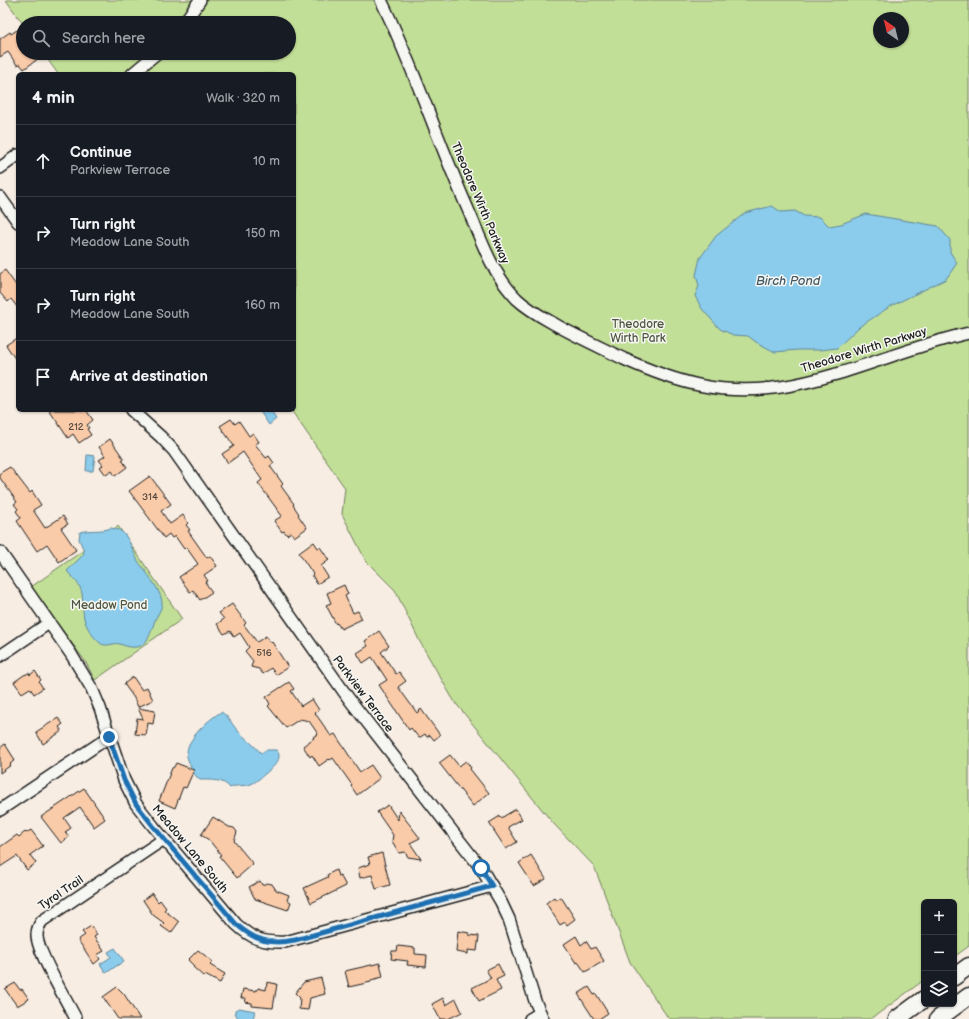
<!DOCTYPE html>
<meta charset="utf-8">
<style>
body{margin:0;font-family:"Balsamiq Sans",sans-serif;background:#242831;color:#f1f3f6}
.controls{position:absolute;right:12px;bottom:12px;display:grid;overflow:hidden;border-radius:6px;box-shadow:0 1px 3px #0004}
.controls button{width:36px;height:36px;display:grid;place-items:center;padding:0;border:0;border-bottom:1px solid #363941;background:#171b24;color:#f1f3f6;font:20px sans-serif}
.compass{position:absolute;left:873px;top:12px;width:36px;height:36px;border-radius:50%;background:#171b24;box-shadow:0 1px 3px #0004;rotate:325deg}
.stop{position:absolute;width:12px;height:12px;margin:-9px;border:3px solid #1f6fb2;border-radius:50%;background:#fff}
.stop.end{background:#1f6fb2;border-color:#fff;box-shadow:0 1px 4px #0008}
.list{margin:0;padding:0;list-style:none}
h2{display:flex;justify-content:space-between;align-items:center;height:52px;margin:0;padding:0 16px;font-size:17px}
h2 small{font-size:13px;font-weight:400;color:#9ea1a6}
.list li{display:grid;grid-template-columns:26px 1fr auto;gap:12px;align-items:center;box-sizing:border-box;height:72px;padding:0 16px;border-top:1px solid #363941}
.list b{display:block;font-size:15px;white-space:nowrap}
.list p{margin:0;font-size:13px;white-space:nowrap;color:#9ea1a6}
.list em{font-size:13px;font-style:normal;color:#9ea1a6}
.icon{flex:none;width:22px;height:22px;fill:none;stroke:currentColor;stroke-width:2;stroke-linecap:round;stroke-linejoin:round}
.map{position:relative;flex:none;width:969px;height:1019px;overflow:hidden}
.search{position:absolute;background:#171b24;box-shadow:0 1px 3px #0004;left:16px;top:16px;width:280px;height:44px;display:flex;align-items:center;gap:10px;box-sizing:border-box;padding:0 14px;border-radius:22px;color:#9ea1a6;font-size:15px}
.panel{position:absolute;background:#171b24;box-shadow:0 1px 3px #0004;left:16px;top:72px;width:280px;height:340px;border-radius:6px}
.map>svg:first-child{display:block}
.green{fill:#c2df97;stroke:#6f7e5a;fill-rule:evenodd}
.water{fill:#8bccec;stroke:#5f8699}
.building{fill:#facba9;stroke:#1c1c1c}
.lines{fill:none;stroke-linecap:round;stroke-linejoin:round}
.minor-casing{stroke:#1c1c1c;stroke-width:14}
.highway-casing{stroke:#1c1c1c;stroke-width:19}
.minor{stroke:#f6f6f2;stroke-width:11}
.highway{stroke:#f6f6f2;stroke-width:16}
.route{stroke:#1f6fb2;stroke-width:5}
.labels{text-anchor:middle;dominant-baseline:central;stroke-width:3;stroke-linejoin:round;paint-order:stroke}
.number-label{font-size:10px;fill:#54483f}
.street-label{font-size:12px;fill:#1c1c1c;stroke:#f6f6f2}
.park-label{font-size:12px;fill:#4e5641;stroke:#f6f6f2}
.water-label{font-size:13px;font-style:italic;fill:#435a65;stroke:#f6f6f2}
</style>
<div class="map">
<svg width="969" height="1019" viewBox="0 0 969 1019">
<rect width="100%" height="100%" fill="#f7ede3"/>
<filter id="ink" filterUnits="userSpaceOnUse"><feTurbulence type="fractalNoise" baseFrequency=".025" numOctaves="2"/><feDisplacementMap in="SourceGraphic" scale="8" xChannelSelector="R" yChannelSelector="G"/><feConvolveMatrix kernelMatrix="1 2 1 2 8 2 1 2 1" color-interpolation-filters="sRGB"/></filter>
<g filter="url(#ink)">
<g class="green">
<path d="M 6,0 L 969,0 L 969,946 L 954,957 L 954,902 L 924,902 L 924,980 L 871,1019 L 669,1019 L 630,962 L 594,866 L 552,822 L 454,701 L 420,642 L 395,590 L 366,561 L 342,514 L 345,488 L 291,410 L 294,410 L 294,74 L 58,74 L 43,53 L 289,53 L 289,23 L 23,23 L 23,24 ZM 879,18 L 903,18 L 903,42 L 879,42 Z"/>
<path d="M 118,526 L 182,619 L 95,680 L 85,661 L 31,587 Z"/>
</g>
<g class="water">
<path d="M 772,206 L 781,212 L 795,211 L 804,216 L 820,217 L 829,226 L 841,224 L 866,214 L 938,226 L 950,240 L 950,252 L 957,263 L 946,279 L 891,306 L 859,327 L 837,348 L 820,350 L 798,350 L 775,352 L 756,342 L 748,336 L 733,335 L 720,329 L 702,309 L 695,296 L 699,286 L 696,275 L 700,258 L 716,236 L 745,213 Z"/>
<path d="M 259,410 L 270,410 L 276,419 L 269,425 Z"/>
<path d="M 87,455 L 95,456 L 93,471 L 86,471 Z"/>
<path d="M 111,528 C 115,529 119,529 122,532 C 130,539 133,552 138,561 C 145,571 162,591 162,603 C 162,609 157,615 155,620 C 149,639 145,654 120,644 C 114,642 106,648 100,643 C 93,637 86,627 84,618 C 82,609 84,599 81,590 C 79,583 72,577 67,571 L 83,555 L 84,551 L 79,539 L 80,532 C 90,529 101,532 111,528 Z"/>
<path d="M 221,712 C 229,716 232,725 238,731 C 246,739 254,745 261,753 L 267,750 L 276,750 C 285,758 272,768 266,773 C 261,777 258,781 251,784 C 244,787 237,784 230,788 C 224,779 210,780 200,780 C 195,776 193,772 191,767 C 189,762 186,757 187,752 C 188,738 209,719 221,712 Z"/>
<path d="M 115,948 L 124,961 L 106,973 L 100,964 L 111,957 L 108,952 Z"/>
<path d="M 239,1008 L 255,1011 L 253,1019 L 238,1018 L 235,1013 L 235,1010 Z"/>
</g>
<g class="building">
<path d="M 17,30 L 23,38 L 23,53 L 34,53 L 38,59 L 24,69 L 20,64 L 17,65 L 8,52 L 0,57 L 0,39 L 10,32 L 11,34 Z"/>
<path d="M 5,270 L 18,288 L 18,308 L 11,299 L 8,302 L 0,293 L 0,274 Z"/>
<path d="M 18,337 L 18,363 L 6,345 Z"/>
<path d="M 49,410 L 86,410 L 93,420 L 87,425 L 89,428 L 87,429 L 91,435 L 79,443 L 73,434 L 68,438 Z"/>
<path d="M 231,419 L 235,424 L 239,421 L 249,436 L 253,433 L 259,442 L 255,444 L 266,458 L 269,456 L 274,463 L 270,466 L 283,484 L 281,486 L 294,504 L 293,505 L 299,514 L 298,515 L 307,528 L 294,537 L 291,532 L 287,535 L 284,531 L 282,532 L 274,521 L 282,516 L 258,483 L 262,480 L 243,452 L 228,463 L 222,454 L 234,446 L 220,426 Z"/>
<path d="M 110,439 L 124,459 L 122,460 L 127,467 L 115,476 L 112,471 L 106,475 L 100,467 L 103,465 L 99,460 L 105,456 L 99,447 Z"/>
<path d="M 10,467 L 30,493 L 32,491 L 41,505 L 33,510 L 45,528 L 63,516 L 68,524 L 61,528 L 76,550 L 59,562 L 47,544 L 37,551 L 17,521 L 21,518 L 16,511 L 18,509 L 14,504 L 17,502 L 0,478 L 0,473 Z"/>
<path d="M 150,476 L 171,504 L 161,511 L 170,524 L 183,515 L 188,523 L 186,525 L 190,530 L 188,531 L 207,558 L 210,556 L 217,566 L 204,575 L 208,581 L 205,582 L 212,592 L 200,600 L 193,590 L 190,592 L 179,577 L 198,564 L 186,547 L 184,549 L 175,536 L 172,538 L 169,534 L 164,538 L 129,491 Z"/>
<path d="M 314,542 L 318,548 L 320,547 L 329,560 L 321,566 L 328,577 L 317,584 L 312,575 L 313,574 L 299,553 Z"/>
<path d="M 344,585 L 348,594 L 345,596 L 353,613 L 358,611 L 362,619 L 341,629 L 337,623 L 336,624 L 326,605 L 331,603 L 327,593 Z"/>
<path d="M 232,604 L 246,623 L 244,625 L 257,642 L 266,636 L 271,643 L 272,642 L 288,667 L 276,675 L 271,668 L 263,674 L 259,669 L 251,667 L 253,661 L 245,651 L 249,647 L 240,633 L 234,637 L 230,631 L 224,634 L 217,624 L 224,619 L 219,613 Z"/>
<path d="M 379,631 L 389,646 L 381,652 L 396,674 L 399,672 L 406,681 L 398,687 L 417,713 L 421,709 L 440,735 L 434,740 L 430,735 L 427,737 L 425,734 L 419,738 L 411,728 L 409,730 L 379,685 L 387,680 L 372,657 L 363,663 L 357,653 L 368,646 L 365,641 Z"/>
<path d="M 35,671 L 41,680 L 39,682 L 43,688 L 34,694 L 30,688 L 22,693 L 14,682 L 24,675 L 29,673 L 30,675 Z"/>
<path d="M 133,677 L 142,690 L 147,687 L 153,700 L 138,707 L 134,698 L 124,684 Z"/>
<path d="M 289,682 L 294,689 L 291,691 L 301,706 L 312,699 L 319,710 L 315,713 L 331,736 L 335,734 L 360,772 L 371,765 L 380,778 L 357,795 L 351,786 L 352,785 L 333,758 L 330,760 L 329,759 L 319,766 L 312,755 L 310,757 L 303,746 L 314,738 L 313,737 L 318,734 L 309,721 L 300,719 L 286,728 L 268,706 L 270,704 L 266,697 Z"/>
<path d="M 138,708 L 155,711 L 153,724 L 148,723 L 146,735 L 135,734 L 137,718 L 143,719 Z"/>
<path d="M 58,718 L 63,724 L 59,727 L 62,731 L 43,744 L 36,732 Z"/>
<path d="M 5,744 L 15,760 L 10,764 L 11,765 L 0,773 L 0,748 Z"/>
<path d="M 450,755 L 459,766 L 466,761 L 471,768 L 470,769 L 489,793 L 473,806 L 439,763 Z"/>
<path d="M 176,763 L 194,770 L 186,788 L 183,787 L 175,808 L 159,801 L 172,768 L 174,767 Z"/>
<path d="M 84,788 L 105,819 L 94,827 L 80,807 L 64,818 L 71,828 L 65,832 L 69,837 L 61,843 L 41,817 Z"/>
<path d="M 388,805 L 398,820 L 399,811 L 420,838 L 410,843 L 421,859 L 408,857 L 405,852 L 399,853 L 392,841 L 393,835 L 377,812 Z"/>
<path d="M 516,809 L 522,819 L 508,827 L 517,842 L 506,849 L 489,823 L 500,816 L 501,818 Z"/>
<path d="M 213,817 L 229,827 L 234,828 L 237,832 L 234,841 L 253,864 L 237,878 L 219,856 L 221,855 L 209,840 L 201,835 Z"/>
<path d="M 31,830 L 43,846 L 30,855 L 36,863 L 27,870 L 17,856 L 0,867 L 0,847 L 17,835 L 19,837 L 25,832 L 26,833 Z"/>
<path d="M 382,853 L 390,885 L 376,889 L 372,875 L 360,878 L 358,868 L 370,864 L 368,857 Z"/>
<path d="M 531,855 L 546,879 L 534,886 L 519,863 Z"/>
<path d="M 336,870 L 338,876 L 340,875 L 346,886 L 311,903 L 304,888 L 328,877 L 327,875 Z"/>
<path d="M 260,881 L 262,885 L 267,883 L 272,884 L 276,890 L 289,895 L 287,900 L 291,902 L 288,910 L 255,899 L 249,887 Z"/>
<path d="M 152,893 L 158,902 L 160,900 L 166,908 L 164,910 L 179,922 L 171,933 L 161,926 L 164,923 L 153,915 L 143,900 Z"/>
<path d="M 554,897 L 556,900 L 561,897 L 575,919 L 567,925 L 565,922 L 560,925 L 546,903 Z"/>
<path d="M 91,926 L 97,935 L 94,937 L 104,951 L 97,955 L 100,959 L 94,964 L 78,940 L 85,935 L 82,932 Z"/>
<path d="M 458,931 L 469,933 L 469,935 L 479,936 L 477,951 L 468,950 L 468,954 L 456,952 Z"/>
<path d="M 576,936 L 581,945 L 586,941 L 591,949 L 595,947 L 604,961 L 585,972 L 578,962 L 576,963 L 564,944 Z"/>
<path d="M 398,946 L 415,948 L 415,954 L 427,955 L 426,967 L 407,965 L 408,961 L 391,959 L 392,951 L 397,951 Z"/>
<path d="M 198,950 L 213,962 L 210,965 L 225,974 L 220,983 L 205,975 L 204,977 L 193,967 L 194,966 L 188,960 Z"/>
<path d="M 380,963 L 383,977 L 371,980 L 371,982 L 349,987 L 345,971 Z"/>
<path d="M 498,964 L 504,976 L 496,980 L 501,990 L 479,1001 L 472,988 L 491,978 L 486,970 Z"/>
<path d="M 321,978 L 325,994 L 310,998 L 308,1010 L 299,1009 L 300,998 L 295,993 L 304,982 Z"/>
<path d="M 267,982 L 277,984 L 273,1008 L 252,1006 L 252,1003 L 245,1002 L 246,998 L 241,998 L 243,989 L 256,991 L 256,990 L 258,990 L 258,988 L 266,990 Z"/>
<path d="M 15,983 L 20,990 L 22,989 L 29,999 L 17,1006 L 5,989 Z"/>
<path d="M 117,987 L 124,994 L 140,1019 L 118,1019 L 103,997 Z"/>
<path d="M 589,987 L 594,995 L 596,994 L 608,1013 L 599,1019 L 594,1019 L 578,994 Z"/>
<path d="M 443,998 L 446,1005 L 456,999 L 462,1012 L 448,1019 L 440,1019 L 432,1004 Z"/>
</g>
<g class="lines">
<defs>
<g id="minor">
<path d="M 381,0 C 414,67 437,139 467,207 C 481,239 492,274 517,299 C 530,311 544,318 558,326 C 580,338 602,348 624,359 C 677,383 722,396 781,387 C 846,377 905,347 969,333"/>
<path d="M 184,23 L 200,0"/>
<path d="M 132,74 L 157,53"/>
<path d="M 0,168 L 18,155"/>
<path d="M 0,197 L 18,222"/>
<path d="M 131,410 L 161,437 L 174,451 L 349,699 L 481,868 L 501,902 L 509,919 L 535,1001 L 543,1019"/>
<path d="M 0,552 L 71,654 L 92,689 L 100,708 L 124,780 L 136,804 L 154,827 L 236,924 C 252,939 263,943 285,942 L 492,886"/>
<path d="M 0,656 L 49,623"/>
<path d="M 0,810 L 109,737"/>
<path d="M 76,1019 C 68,1003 36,950 37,935 C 37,930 39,925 42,921 L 164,839"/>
<path d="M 530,1019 L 540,1013"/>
</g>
<g id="highway">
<path d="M 954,977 L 969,966"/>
<path d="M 897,1019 L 924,999"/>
<path d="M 938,1019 L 969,996"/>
</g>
</defs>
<use href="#minor" class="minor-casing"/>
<use href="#highway" class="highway-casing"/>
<use href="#minor" class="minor"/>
<use href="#highway" class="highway"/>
</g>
</g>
<g class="lines" filter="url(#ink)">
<path class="route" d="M 109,737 L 124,780 L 136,804 L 154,827 L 236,924 C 255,941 270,945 295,940 L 492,886 L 481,868"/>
</g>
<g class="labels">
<g class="number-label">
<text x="76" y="427">212</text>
<text x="150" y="497">314</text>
<text x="264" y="653">516</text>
</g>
<g class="street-label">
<text transform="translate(480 203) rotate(67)">Theodore Wirth Parkway</text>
<text transform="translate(864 350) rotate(-17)">Theodore Wirth Parkway</text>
<text transform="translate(363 694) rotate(53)">Parkview Terrace</text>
<text transform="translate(190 849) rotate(50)">Meadow Lane South</text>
<text transform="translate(61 893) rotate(-34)">Tyrol Trail</text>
</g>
<g class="park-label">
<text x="638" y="324">Theodore<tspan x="638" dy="14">Wirth Park</tspan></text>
<text x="109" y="605">Meadow Pond</text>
</g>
<g class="water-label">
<text x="788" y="281">Birch Pond</text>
</g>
</g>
</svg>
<div class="controls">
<button>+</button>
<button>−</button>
<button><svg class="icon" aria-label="layers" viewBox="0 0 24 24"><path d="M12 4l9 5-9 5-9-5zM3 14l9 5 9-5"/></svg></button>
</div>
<svg class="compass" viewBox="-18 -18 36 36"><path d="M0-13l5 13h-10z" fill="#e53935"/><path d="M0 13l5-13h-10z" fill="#9ea1a6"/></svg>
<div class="stop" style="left:481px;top:868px"></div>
<div class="stop end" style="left:109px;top:737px"></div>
<div class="search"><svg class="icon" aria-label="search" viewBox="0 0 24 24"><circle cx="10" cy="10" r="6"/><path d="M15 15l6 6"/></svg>Search here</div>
<section class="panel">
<h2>4 min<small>Walk · 320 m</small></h2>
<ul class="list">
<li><svg class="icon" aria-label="ahead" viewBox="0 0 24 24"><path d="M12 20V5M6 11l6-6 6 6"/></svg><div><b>Continue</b><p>Parkview Terrace</p></div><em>10 m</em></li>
<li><svg class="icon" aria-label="right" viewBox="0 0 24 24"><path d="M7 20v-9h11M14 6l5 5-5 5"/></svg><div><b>Turn right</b><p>Meadow Lane South</p></div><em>150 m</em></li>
<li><svg class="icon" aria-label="right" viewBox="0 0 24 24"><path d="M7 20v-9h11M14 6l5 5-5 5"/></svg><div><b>Turn right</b><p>Meadow Lane South</p></div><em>160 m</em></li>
<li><svg class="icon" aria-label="arrive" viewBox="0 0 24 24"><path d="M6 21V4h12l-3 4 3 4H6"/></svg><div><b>Arrive at destination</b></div></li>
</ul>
</section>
</div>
